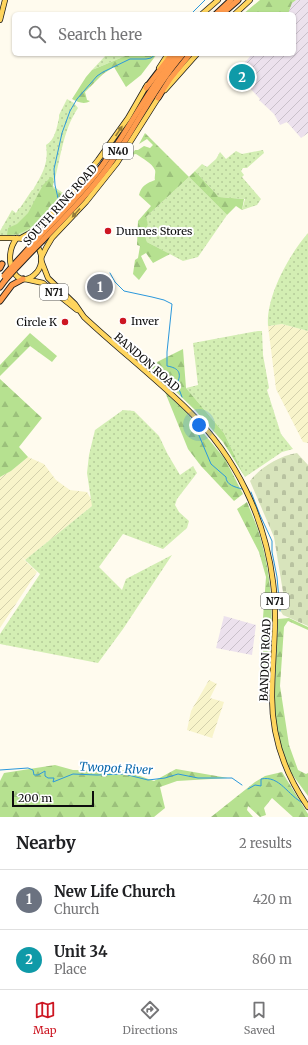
<!DOCTYPE html>
<style>
body{margin:0;font-family:Merriweather,serif;background:#f6f6f6;color:#202124}
.scale{position:absolute;left:12px;bottom:10px;width:82px;box-sizing:border-box;padding-left:4px;border:2px solid #0d0d0d;border-top:0;font-size:11px;line-height:14px;white-space:nowrap;color:#0d0d0d;-webkit-text-stroke:3px #fff;paint-order:stroke}
.you{position:absolute;left:199px;top:425px;width:14px;height:14px;margin:-10px;border:3px solid #fff;border-radius:50%;background:#1a73e8;box-shadow:0 0 0 6px #1a73e833}
.badge{display:grid;place-items:center;width:26px;height:26px;border-radius:50%;background:#cd1622;color:#fff;font-size:13px;font-weight:700}
.pin{position:absolute;translate:-50% -50%;border:2px solid #fff;box-shadow:0 1px 4px #0006}
.list{margin:0;padding:0;list-style:none}
h2{display:flex;justify-content:space-between;align-items:center;height:52px;margin:0;padding:0 16px;font-size:17px}
h2 small{font-size:13px;font-weight:400;color:#757577}
.list li{display:grid;grid-template-columns:26px 1fr auto;gap:12px;align-items:center;box-sizing:border-box;height:60px;padding:0 16px;border-top:1px solid #e0e0e0}
.list b{display:block;font-size:15px;white-space:nowrap}
.list p{margin:0;font-size:13px;white-space:nowrap;color:#757577}
.list em{font-size:13px;font-style:normal;color:#757577}
.icon{flex:none;width:22px;height:22px;fill:none;stroke:currentColor;stroke-width:2;stroke-linecap:round;stroke-linejoin:round}
.map{position:relative;flex:none;width:308px;height:817px;overflow:hidden}
.search{position:absolute;background:#fff;box-shadow:0 1px 3px #0004;left:12px;right:12px;top:12px;height:44px;display:flex;align-items:center;gap:10px;box-sizing:border-box;padding:0 14px;border-radius:6px;color:#757577;font-size:15px}
.sheet{height:172px;background:#fff}
nav{display:flex;justify-content:space-around;align-items:center;box-sizing:border-box;height:56px;border-top:1px solid #e0e0e0;background:#fff;font-size:11px;color:#757577}
nav a{display:grid;justify-items:center;gap:2px}
nav .on{color:#cd1622}
.map>svg:first-child{display:block}
.industrial{fill:url(#industrial-furrows)}
.farmland{fill:url(#farmland-furrows)}
.grass{fill:url(#grass-dots)}
.forest{fill:url(#forest-firs)}
.cemetery{fill:url(#cemetery-stones)}
.lines{fill:none;stroke-linecap:round;stroke-linejoin:round}
.stream{stroke:#2b98dc;stroke-width:1}
.major-casing{stroke:#1e1e1e;stroke-width:6}
.highway-casing{stroke:#1e1e1e;stroke-width:7}
.major{stroke:#ffd55e;stroke-width:4.5}
.highway{stroke:#ff9b4c;stroke-width:5}
.highway-bridge-casing{stroke:#1e1e1e;stroke-width:7;stroke-linecap:butt}
.highway-bridge{stroke:#ff9b4c;stroke-width:5}
.oneway{fill:#927b3a}
.poi-dot{fill:#cd1622;stroke:#fff;stroke-width:1.5}
.labels{text-anchor:middle;dominant-baseline:central;stroke-width:4;stroke-linejoin:round;paint-order:stroke}
.shield{fill:#fff;stroke:#565656;stroke-width:1}
.shield-label{font-size:10px;font-weight:bold;fill:#0d0d0d}
.street-label{font-size:11px;fill:#0d0d0d;stroke:#fff}
.poi-label{font-size:11px;fill:#0d0d0d;stroke:#fff;text-anchor:start}
.water-label{font-size:12px;font-style:italic;fill:#0968ad;stroke:#fff}
</style>
<div class="map">
<svg width="308" height="817" viewBox="0 0 308 817">
<defs>
<pattern id="industrial-furrows" width="10" height="10" patternUnits="userSpaceOnUse"><rect width="10" height="10" fill="#ece1ed"/><path d="M-1 1l2-2M0 10L10 0M9 11l2-2" fill="none" stroke="#c9c0ca"/></pattern>
<pattern id="farmland-furrows" width="10" height="10" patternUnits="userSpaceOnUse"><rect width="10" height="10" fill="#f8f4ca"/><path d="M-1 1l2-2M0 10L10 0M9 11l2-2" fill="none" stroke="#d3d0ac"/></pattern>
<pattern id="grass-dots" width="8" height="8" patternUnits="userSpaceOnUse"><rect width="8" height="8" fill="#d3eeb3"/><path d="M2 2h.1M6 6h.1" fill="none" stroke="#b4cb99" stroke-width="1.8" stroke-linecap="round"/></pattern>
<pattern id="forest-firs" width="22" height="20" patternUnits="userSpaceOnUse"><rect width="22" height="20" fill="#b6e190"/><path d="M5 1l3.5 6h-7zM16 11l3.5 6h-7z" fill="#9bc07b"/></pattern>
<pattern id="cemetery-stones" width="16" height="16" patternUnits="userSpaceOnUse"><rect width="16" height="16" fill="#d8e4bc"/><path d="M2 7V4a2 2 0 0 1 4 0v3zM10 15v-3a2 2 0 0 1 4 0v3z" fill="#b8c2a0"/></pattern>
</defs>
<rect width="100%" height="100%" fill="#fffbee"/>
<g class="industrial">
<path d="M 296,0 L 308,0 L 308,133 L 301,138 L 287,122 L 280,125 L 274,114 L 259,100 L 260,99 L 249,87 L 243,89 L 231,75 L 248,59 L 252,54 L 294,54 L 294,14 L 288,14 L 292,3 Z"/>
<path d="M 224,616 L 256,625 L 252,655 L 216,648 Z"/>
</g>
<g class="farmland">
<path d="M 282,324 L 308,331 L 308,443 L 303,442 L 276,389 L 268,326 Z"/>
<path d="M 28,457 L 44,464 L 56,480 L 70,490 L 87,492 L 92,501 L 92,506 L 25,560 L 19,555 L 37,572 L 0,628 L 0,477 L 11,471 Z"/>
<path d="M 209,680 L 217,684 L 210,698 L 224,702 L 212,738 L 187,730 L 191,711 Z"/>
</g>
<g class="grass">
<path d="M 107,54 L 130,54 L 92,70 Z"/>
<path d="M 67,99 L 74,103 L 78,108 C 62,132 61,159 53,186 L 66,195 L 31,231 L 23,235 L 0,236 L 0,231 L 12,210 L 16,213 L 19,208 L 20,208 L 32,190 L 33,190 C 42,174 49,164 46,145 C 55,140 57,127 59,118 L 59,115 Z"/>
<path d="M 263,150 L 264,153 L 247,168 L 243,168 L 241,171 L 244,175 L 242,177 L 261,199 L 257,205 L 242,210 L 245,199 L 219,197 L 195,171 L 202,164 L 207,167 L 216,159 L 220,152 L 238,173 L 226,159 L 236,151 L 242,154 Z"/>
<path d="M 189,177 L 227,215 L 198,257 L 183,261 L 147,242 L 144,232 L 148,225 L 145,218 Z"/>
<path d="M 308,233 L 308,331 L 282,324 L 268,326 C 266,296 289,255 308,233 Z"/>
<path d="M 258,331 L 262,331 L 263,355 L 269,388 L 267,390 L 281,434 L 293,449 L 282,452 L 245,477 L 224,433 L 186,388 L 198,385 L 193,343 Z"/>
<path d="M 123,410 L 134,411 L 159,436 L 167,453 L 180,475 L 193,466 L 197,473 L 177,499 L 175,505 L 179,512 L 189,521 L 187,528 L 163,549 L 123,534 L 99,567 L 122,590 L 126,579 L 172,555 L 123,629 L 98,663 L 0,644 L 0,634 L 40,574 L 25,560 L 92,506 L 87,473 L 89,455 L 95,430 Z"/>
</g>
<g class="forest">
<path d="M 260,0 L 296,0 L 292,3 L 288,14 L 243,14 Z"/>
<path d="M 130,54 L 157,54 L 141,75 L 126,87 L 114,67 L 103,74 L 85,92 L 87,100 L 90,101 C 84,105 78,102 72,99 L 86,77 L 92,70 Z"/>
<path d="M 145,133 L 189,177 L 195,171 L 219,197 L 244,199 L 242,210 L 236,206 L 227,215 L 189,177 L 146,217 L 148,225 L 144,232 L 147,242 L 170,254 L 153,263 L 146,253 L 141,256 L 147,269 L 139,280 L 133,274 L 135,260 L 138,258 L 140,246 L 137,245 L 138,221 L 151,206 L 139,195 C 141,186 147,183 155,180 C 154,177 156,173 155,170 C 152,163 142,158 136,154 L 131,155 L 135,150 L 138,150 L 144,146 L 150,148 L 153,145 L 147,139 L 139,144 Z"/>
<path d="M 51,177 L 53,178 L 53,188 L 64,196 C 50,210 29,237 7,235 L 8,228 L 17,224 L 28,213 L 43,185 Z"/>
<path d="M 30,333 L 57,356 L 52,362 L 30,346 L 0,376 L 0,365 Z"/>
<path d="M 183,349 L 186,388 L 224,433 L 245,477 L 223,442 L 195,410 L 149,366 Z"/>
<path d="M 0,379 L 42,418 L 19,447 L 28,457 L 11,471 L 0,477 Z"/>
<path d="M 165,392 L 186,412 L 225,459 L 243,494 L 234,501 L 201,466 L 188,449 Z"/>
<path d="M 247,502 C 252,515 258,527 261,540 C 271,574 273,611 271,645 L 261,645 L 266,577 L 259,552 L 237,509 Z"/>
<path d="M 289,618 L 308,627 L 308,630 L 288,621 L 284,627 L 280,686 L 289,745 L 298,770 L 306,774 L 308,773 L 308,796 L 289,770 L 279,743 L 274,707 L 278,619 Z"/>
<path d="M 261,650 L 270,651 L 268,702 L 263,700 Z"/>
<path d="M 55,765 L 73,770 L 123,770 L 154,781 L 176,769 L 228,778 L 177,781 L 160,787 L 165,808 L 154,817 L 0,817 L 0,781 L 4,773 Z"/>
<path d="M 282,772 L 308,814 L 308,817 L 293,817 L 272,798 L 264,808 L 266,815 L 260,817 L 248,806 L 247,810 L 253,817 L 211,817 L 255,782 L 265,776 Z"/>
</g>
<path class="cemetery" d="M 297,453 L 308,465 L 308,626 L 283,615 L 280,610 L 283,592 L 274,537 L 250,481 C 261,467 279,456 297,453 Z"/>
<g class="lines">
<g class="stream">
<path d="M 191,14 L 205,0"/>
<path d="M 58,198 L 55,185 L 54,169 L 62,133 L 70,111 L 77,99 L 97,76 L 103,72 L 130,59 L 146,59 L 151,58 L 156,54"/>
<path d="M 110,273 L 115,282 L 124,291 L 152,297 L 164,300 L 172,304 L 167,352 L 167,366 C 179,368 182,373 177,384 L 182,397"/>
<path d="M 192,419 L 211,464 L 226,477 C 226,485 235,487 242,489"/>
<path d="M 251,492 L 260,515 L 272,541 L 272,552 L 277,577 L 280,611"/>
<path d="M 0,770 L 28,768 L 33,770 L 34,775 L 38,775 L 45,771 L 45,776 L 48,778 L 54,778 L 53,782 L 73,774 L 97,775 L 124,774 L 148,780 L 165,778 L 178,774 L 198,778 L 232,778 L 242,785"/>
<path d="M 248,789 L 255,785 L 261,786 L 261,779 C 280,775 288,796 303,803"/>
</g>
<defs>
<g id="major">
<path d="M 202,14 L 218,0"/>
<path d="M 235,14 L 250,0"/>
<path d="M 0,20 L 5,0"/>
<path d="M 159,68 L 168,54"/>
<path d="M 165,90 L 197,54"/>
<path d="M 0,238 C 15,238 37,235 41,255 C 42,261 41,267 37,272 C 17,295 0,258 17,238"/>
<path d="M 21,238 L 32,232 L 40,226 L 70,195 L 98,160 L 128,118 L 147,85"/>
<path d="M 41,258 L 46,248 L 52,238 L 86,202 L 117,163 L 160,95"/>
<path d="M 41,260 L 48,278 L 75,304 L 84,317 C 118,349 156,378 190,412 C 236,457 265,518 273,582 C 278,621 272,658 272,697 C 272,738 285,774 308,807"/>
<path d="M 25,279 L 43,283 L 77,310"/>
</g>
<g id="highway">
<path d="M 216,14 L 231,0"/>
<path d="M 222,14 L 238,0"/>
<path d="M 146,88 L 172,54"/>
<path d="M 158,98 L 170,79 L 190,54"/>
<path d="M 39,237 C 64,211 89,186 109,156 C 133,122 151,85 178,54"/>
<path d="M 43,240 C 68,214 94,188 114,158 C 138,123 156,85 183,54"/>
<path d="M 0,268 L 2,264"/>
<path d="M 11,268 L 31,246"/>
<path d="M 14,270 L 34,249"/>
<path d="M 0,287 L 6,279"/>
<path d="M 0,301 L 12,285 L 23,279"/>
</g>
</defs>
<use href="#major" class="major-casing"/>
<use href="#highway" class="highway-casing"/>
<use href="#major" class="major"/>
<use href="#highway" class="highway"/>
<defs>
<g id="highway-bridge">
<path d="M 31,246 L 39,237"/>
<path d="M 34,249 L 43,240"/>
<path d="M 4,276 L 11,268"/>
<path d="M 6,279 L 14,270"/>
</g>
</defs>
<use href="#highway-bridge" class="highway-bridge-casing"/>
<use href="#highway-bridge" class="highway-bridge"/>
</g>
<defs><path id="oneway-solid" d="M-6-.8H1V-3.2L6.5 0L1 3.2V.8H-6Z"/></defs>
<g class="oneway">
<use href="#oneway-solid" transform="translate(119 131) rotate(-56)"/>
<use href="#oneway-solid" transform="translate(76 213) rotate(132)"/>
</g>
<g class="poi-dot">
<circle cx="108" cy="231" r="4"/>
<circle cx="123" cy="321" r="4"/>
<circle cx="65" cy="322" r="4"/>
</g>
<g class="labels">
<g class="shield">
<rect x="103" y="143" width="30" height="16" rx="3"/>
<rect x="40" y="284" width="28" height="16" rx="3"/>
<rect x="261" y="593" width="28" height="16" rx="3"/>
</g>
<g class="shield-label">
<text x="118" y="151">N40</text>
<text x="54" y="292">N71</text>
<text x="275" y="601">N71</text>
</g>
<g class="street-label">
<text transform="translate(60 205) rotate(-48)">SOUTH RING ROAD</text>
<text transform="translate(147 362) rotate(41)">BANDON ROAD</text>
<text transform="translate(265 660) rotate(-88)">BANDON ROAD</text>
</g>
<g class="poi-label">
<text x="116" y="231">Dunnes Stores</text>
<text x="131" y="321">Inver</text>
<text x="57" y="322" text-anchor="end">Circle K</text>
</g>
<g class="water-label">
<text transform="translate(116 768) rotate(3)">Twopot River</text>
</g>
</g>
</svg>
<div class="scale">200 m</div>
<div class="you"></div>
<div class="pin badge" style="left:100px;top:287px;background:#6b7280">1</div>
<div class="pin badge" style="left:242px;top:77px;background:#0f9aa8">2</div>
<div class="search"><svg class="icon" aria-label="search" viewBox="0 0 24 24"><circle cx="10" cy="10" r="6"/><path d="M15 15l6 6"/></svg>Search here</div>
</div>
<section class="sheet">
<h2>Nearby<small>2 results</small></h2>
<ul class="list">
<li><span class="badge" style="background:#6b7280">1</span><div><b>New Life Church</b><p>Church</p></div><em>420 m</em></li>
<li><span class="badge" style="background:#0f9aa8">2</span><div><b>Unit 34</b><p>Place</p></div><em>860 m</em></li>
</ul>
</section>
<nav>
<a class="on"><svg class="icon" aria-label="map" viewBox="0 0 24 24"><path d="M3 6l6-2 6 2 6-2v14l-6 2-6-2-6 2zM9 4v14M15 6v14"/></svg>Map</a>
<a><svg class="icon" aria-label="directions" viewBox="0 0 24 24"><path d="M12 3l9 9-9 9-9-9zM9 14v-3h6M13 9l2 2-2 2"/></svg>Directions</a>
<a><svg class="icon" aria-label="saved" viewBox="0 0 24 24"><path d="M7 4h10v16l-5-4-5 4z"/></svg>Saved</a>
</nav>
